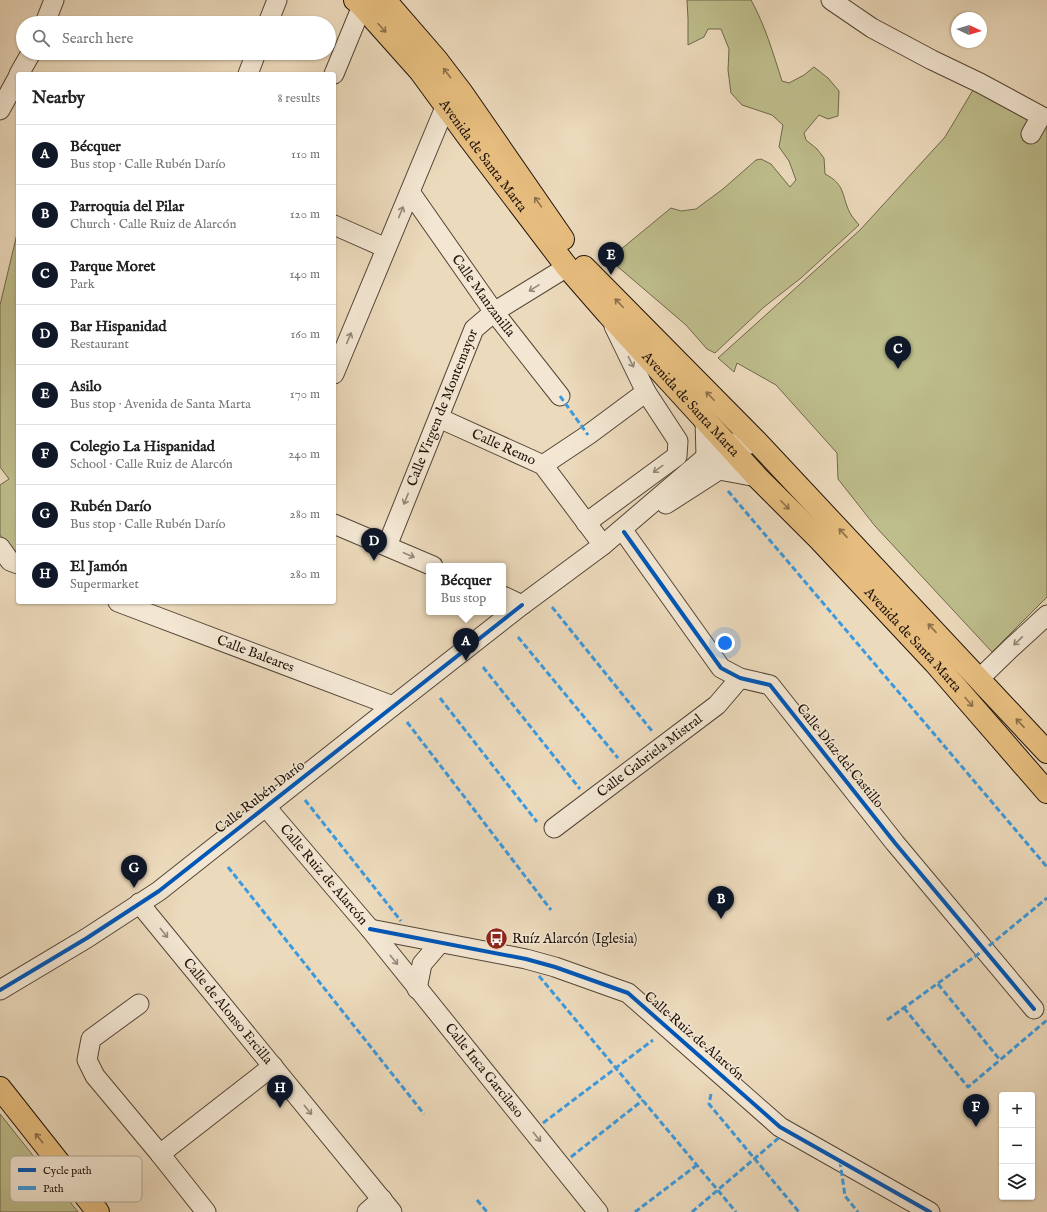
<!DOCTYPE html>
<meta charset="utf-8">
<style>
body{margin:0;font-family:"IM FELL English",serif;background:#f2f2f2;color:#222}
.controls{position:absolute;right:12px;bottom:12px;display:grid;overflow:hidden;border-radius:4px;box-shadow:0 1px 3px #0004}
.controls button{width:36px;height:36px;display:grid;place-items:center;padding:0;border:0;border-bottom:1px solid #e0e0e0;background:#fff;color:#222;font:20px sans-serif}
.compass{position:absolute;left:951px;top:12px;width:36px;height:36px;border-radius:50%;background:#fff;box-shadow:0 1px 3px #0004;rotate:94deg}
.you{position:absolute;left:725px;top:643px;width:14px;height:14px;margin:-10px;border:3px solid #fff;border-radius:50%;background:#1a73e8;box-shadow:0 0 0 6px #1a73e833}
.badge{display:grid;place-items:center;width:26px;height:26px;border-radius:50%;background:#111827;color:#fff;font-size:13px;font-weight:700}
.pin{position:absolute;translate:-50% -33px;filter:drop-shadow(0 1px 2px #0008)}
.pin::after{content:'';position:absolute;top:21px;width:14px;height:12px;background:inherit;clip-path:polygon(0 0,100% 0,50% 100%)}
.popup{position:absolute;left:426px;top:563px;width:80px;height:52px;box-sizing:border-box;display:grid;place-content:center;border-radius:4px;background:#fff;filter:drop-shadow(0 1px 3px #0005);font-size:13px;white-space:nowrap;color:#767676}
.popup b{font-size:15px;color:#222}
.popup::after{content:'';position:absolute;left:50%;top:100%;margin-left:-8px;border:8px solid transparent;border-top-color:#fff}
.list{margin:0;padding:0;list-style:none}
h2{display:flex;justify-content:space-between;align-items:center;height:52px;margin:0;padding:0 16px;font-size:17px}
h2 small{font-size:13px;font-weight:400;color:#767676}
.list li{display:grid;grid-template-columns:26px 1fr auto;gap:12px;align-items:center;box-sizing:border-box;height:60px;padding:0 16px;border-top:1px solid #e0e0e0}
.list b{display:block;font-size:15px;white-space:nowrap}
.list p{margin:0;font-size:13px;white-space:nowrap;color:#767676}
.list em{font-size:13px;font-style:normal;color:#767676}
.icon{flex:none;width:22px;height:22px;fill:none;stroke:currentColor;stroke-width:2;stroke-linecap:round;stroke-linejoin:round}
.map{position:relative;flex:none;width:1047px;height:1212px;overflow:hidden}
.search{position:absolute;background:#fff;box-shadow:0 1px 3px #0004;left:16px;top:16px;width:320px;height:44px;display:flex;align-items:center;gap:10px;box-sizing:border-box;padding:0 14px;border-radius:22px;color:#767676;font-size:15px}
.panel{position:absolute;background:#fff;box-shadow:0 1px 3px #0004;left:16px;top:72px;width:320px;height:532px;border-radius:4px}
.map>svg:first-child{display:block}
.green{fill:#bebd8c;stroke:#6f684b}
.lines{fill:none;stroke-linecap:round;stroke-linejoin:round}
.minor-casing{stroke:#534536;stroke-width:21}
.major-casing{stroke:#20130a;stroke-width:24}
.minor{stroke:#f3e7d3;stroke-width:19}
.major{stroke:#e6bd7e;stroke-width:22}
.quiet{stroke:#3c9ade;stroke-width:3;stroke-dasharray:6 3;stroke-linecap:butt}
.cycleway-casing{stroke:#f3e7d3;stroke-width:6}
.cycleway{stroke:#0057b8;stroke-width:4}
.oneway{stroke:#8d704a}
.oneway2{stroke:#948879}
.labels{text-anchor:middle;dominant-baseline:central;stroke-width:3;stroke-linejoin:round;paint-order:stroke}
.street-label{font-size:14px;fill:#20130a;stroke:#f3e7d3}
.poi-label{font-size:14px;fill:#20130a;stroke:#f3e7d3;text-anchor:start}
.key{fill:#f3e7d3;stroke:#b4a797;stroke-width:1}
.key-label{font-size:11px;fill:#20130a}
</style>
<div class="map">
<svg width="1047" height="1212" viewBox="0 0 1047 1212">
<rect width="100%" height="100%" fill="#ecdabc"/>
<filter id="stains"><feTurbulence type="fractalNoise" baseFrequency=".005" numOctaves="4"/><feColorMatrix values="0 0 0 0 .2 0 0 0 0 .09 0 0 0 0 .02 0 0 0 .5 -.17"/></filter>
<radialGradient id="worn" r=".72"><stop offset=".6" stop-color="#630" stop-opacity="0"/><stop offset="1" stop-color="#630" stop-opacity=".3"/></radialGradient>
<g class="green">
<path d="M 687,0 L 751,0 C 765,25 773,53 782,81 L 789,83 L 804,75 L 814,67 L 828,78 L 839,91 L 838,116 L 828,119 L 819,115 L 804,133 L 806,140 L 817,149 L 824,158 L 825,174 C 846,185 841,195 850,213 C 852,217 856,221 859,225 L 801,278 L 764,307 L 715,353 L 707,349 L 686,325 L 617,266 L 614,255 L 671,208 L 681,211 L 696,209 L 723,189 L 756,160 L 761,159 L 771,164 L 790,187 L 796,180 L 789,161 L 779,147 L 783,125 L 772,115 L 742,105 L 731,93 L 728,70 L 729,49 L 721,29 L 708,29 L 704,37 L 688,45 L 688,19 Z"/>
<path d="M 973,90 L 1047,122 L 1047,597 L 992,652 L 875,526 L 838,479 L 837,453 L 776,385 L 737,363 L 734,372 L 718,358 L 860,230 L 945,137 Z"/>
<path d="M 17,234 L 18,234 L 18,552 L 11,549 L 0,535 L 0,485 L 9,479 L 0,467 L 0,305 Z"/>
<path d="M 0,1114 L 78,1212 L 0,1212 Z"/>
</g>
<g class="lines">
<defs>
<g id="minor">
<path d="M 831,0 L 872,28 L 932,60 L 980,83 L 1041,116 L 1031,134"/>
<path d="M 45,23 L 54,0"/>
<path d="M 268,23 L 277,0"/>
<path d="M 19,74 L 31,53"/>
<path d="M 248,74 L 256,53"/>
<path d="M 334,74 L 362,6 L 366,0"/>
<path d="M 0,110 L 18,77"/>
<path id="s1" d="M 410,192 L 494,312 L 560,396"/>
<path d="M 334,225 L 386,248"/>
<path d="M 334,374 L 446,105"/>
<path id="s2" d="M 439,418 L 543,465 L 603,545"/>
<path d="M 705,419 L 706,457"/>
<path d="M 543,465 L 588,435 L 646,392"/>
<path d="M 719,470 L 757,477"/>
<path d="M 666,504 L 719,470 L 731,449 L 733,443"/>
<path d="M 586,523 L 677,456 L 678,441 L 646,392 L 614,326"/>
<path d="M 334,524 L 433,566"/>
<path d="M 624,532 L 721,668 L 740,678 L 770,685 L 895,843 L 1034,1009"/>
<path id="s3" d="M 387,546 L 474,329 L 494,312 L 567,267"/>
<path d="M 0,547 L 10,561 L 18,564"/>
<path d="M 503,596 L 522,605"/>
<path id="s4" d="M 118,602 L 393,706"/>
<path d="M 979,679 L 1011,648 L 1047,615"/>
<path id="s5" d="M 266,807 L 370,929 L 598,1212"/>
<path id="s6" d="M 554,828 L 717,705 L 740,678"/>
<path id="s7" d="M 139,903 L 392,1212"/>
<path d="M 370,929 L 526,959 L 555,967 L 628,993 L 780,1127 L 930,1212"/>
<path d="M 417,989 L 422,964 L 440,943"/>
<path d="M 0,990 L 87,938 L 159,891 L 393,706 L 522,605 L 603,545 L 706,457 L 757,442"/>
<path d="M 139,1004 L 91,1039 L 87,1060 L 95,1076 L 160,1154"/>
<path d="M 206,1212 L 160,1154 L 273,1066"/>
<path d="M 367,1212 L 382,1199"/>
</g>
<g id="major">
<path id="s8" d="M 355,0 L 362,6 L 420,71 L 469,138 L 567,267 L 608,314 L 757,477 L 820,540 L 935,663 L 1047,792"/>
<path d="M 383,0 L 390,6 L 436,59 L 462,93 L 563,239"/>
<path d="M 584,267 L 757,442 L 1047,752"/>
<path d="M 0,1088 L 98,1212"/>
</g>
</defs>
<use href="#minor" class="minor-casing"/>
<use href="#major" class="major-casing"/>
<use href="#minor" class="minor"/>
<use href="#major" class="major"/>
<g class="quiet">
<path d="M 560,396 L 588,435"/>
<path d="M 728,491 L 1047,867"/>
<path d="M 552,607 L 652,731"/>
<path d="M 518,637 L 618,758"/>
<path d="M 483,667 L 580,789"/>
<path d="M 440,698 L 537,822"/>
<path d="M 407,722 L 551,910"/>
<path d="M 305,800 L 401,921"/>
<path d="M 228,867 L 424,1114"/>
<path d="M 539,976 L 736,1212"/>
<path d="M 938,984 L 1000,1060 L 1047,1020"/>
<path d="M 904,1008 L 968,1087 L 1000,1060"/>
<path d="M 887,1020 L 984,950 L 1047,898"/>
<path d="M 711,1094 L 709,1104 L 799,1212"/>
<path d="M 543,1123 L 653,1040"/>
<path d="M 571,1157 L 643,1100"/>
<path d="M 840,1161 L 845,1196 L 858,1212"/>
<path d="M 477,1200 L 487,1212"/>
<path d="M 635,1212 L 697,1165"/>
<path d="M 692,1212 L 781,1136"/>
</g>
<defs>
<g id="cycleway">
<path d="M 624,532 L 721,668 L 740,678 L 770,685 L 895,843 L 1034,1009"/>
<path d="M 370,929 L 526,959 L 555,967 L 628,993 L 780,1127 L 930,1212"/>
<path d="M 0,990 L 87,938 L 159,891 L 522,605"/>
</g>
</defs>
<use href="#cycleway" class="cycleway-casing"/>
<use href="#cycleway" class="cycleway"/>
</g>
<defs><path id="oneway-shaft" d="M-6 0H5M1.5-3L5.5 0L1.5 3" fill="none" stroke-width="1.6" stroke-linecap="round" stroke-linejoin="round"/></defs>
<g class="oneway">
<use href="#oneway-shaft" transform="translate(382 28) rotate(48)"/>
<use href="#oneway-shaft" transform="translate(447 73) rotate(-127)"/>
<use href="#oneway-shaft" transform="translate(538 202) rotate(-125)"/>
<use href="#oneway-shaft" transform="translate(619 303) rotate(-134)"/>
<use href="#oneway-shaft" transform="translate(710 396) rotate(-134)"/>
<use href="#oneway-shaft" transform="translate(785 505) rotate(45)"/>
<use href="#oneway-shaft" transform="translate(843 533) rotate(-133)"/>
<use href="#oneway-shaft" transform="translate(932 628) rotate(-133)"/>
<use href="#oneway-shaft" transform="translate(969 702) rotate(49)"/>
<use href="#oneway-shaft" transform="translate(1020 723) rotate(-133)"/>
<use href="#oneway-shaft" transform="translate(39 1138) rotate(-128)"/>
</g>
<g class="oneway2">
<use href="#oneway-shaft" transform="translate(401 212) rotate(-68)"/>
<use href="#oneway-shaft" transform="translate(534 288) rotate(148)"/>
<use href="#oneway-shaft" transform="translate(349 338) rotate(-67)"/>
<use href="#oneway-shaft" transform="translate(631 362) rotate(63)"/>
<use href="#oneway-shaft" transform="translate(658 469) rotate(144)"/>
<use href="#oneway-shaft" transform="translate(406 499) rotate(112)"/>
<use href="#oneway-shaft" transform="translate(409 555) rotate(23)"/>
<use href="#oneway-shaft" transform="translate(1018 641) rotate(137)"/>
<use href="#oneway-shaft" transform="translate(164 933) rotate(51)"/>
<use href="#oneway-shaft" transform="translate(394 960) rotate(51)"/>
<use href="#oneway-shaft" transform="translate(308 1110) rotate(51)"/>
<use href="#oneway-shaft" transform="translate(537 1137) rotate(51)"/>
</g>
<defs>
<symbol id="bus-disc" viewBox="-11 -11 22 22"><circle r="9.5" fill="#8f2418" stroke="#f3e7d3"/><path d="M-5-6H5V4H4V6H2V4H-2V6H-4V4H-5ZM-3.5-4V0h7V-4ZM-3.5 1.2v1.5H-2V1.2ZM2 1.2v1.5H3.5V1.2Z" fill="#fff"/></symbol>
</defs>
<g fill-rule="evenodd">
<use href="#bus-disc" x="484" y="926" width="25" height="25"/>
</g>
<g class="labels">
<g class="street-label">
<text stroke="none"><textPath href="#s8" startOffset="202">Avenida de Santa Marta</textPath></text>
<text stroke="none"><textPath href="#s1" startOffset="127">Calle Manzanilla</textPath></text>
<text stroke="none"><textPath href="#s8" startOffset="526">Avenida de Santa Marta</textPath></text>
<text stroke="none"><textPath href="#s3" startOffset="149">Calle Virgen de Montemayor</textPath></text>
<text stroke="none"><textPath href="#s2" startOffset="71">Calle Remo</textPath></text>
<text stroke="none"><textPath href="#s8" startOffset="850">Avenida de Santa Marta</textPath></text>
<text stroke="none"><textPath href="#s4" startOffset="147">Calle Baleares</textPath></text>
<text stroke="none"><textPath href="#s6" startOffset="120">Calle Gabriela Mistral</textPath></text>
<text transform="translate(840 756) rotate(51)">Calle Díaz del Castillo</text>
<text transform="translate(260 797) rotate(-38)">Calle Rubén Darío</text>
<text stroke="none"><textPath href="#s5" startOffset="89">Calle Ruiz de Alarcón</textPath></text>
<text stroke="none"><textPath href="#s7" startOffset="140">Calle de Alonso Ercilla</textPath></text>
<text transform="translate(694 1036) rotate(41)">Calle Ruiz de Alarcón</text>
<text stroke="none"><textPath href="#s5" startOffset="342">Calle Inca Garcilaso</textPath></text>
</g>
<g class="poi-label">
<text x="512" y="939">Ruíz Alarcón (Iglesia)</text>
</g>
</g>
<rect x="10" y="1156" width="132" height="46" rx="6" class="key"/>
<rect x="18" y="1168" width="18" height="4" fill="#0057b8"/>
<rect x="18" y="1186" width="18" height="4" fill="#3c9ade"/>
<g class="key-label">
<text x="43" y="1174">Cycle path</text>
<text x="43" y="1192">Path</text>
</g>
<rect width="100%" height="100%" filter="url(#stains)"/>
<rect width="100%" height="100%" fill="url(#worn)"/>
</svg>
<div class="controls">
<button>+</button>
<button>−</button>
<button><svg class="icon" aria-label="layers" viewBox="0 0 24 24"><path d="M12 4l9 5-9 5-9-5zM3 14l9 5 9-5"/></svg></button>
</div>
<svg class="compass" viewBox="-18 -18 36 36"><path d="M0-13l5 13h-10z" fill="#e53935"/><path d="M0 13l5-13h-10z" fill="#767676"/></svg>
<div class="you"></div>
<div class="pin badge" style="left:466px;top:661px">A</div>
<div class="popup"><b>Bécquer</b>Bus stop</div>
<div class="pin badge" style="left:721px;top:919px">B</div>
<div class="pin badge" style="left:898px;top:369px">C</div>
<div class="pin badge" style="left:374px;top:561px">D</div>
<div class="pin badge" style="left:611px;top:275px">E</div>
<div class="pin badge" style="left:976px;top:1127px">F</div>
<div class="pin badge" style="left:134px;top:888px">G</div>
<div class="pin badge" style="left:280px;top:1108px">H</div>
<div class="search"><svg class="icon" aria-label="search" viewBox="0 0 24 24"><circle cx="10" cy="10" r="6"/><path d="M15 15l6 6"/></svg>Search here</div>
<section class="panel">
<h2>Nearby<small>8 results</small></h2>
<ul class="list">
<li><span class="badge">A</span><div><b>Bécquer</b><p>Bus stop · Calle Rubén Darío</p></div><em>110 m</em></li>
<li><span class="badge">B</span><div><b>Parroquia del Pilar</b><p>Church · Calle Ruiz de Alarcón</p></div><em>120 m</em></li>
<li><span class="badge">C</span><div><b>Parque Moret</b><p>Park</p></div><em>140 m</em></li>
<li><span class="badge">D</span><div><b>Bar Hispanidad</b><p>Restaurant</p></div><em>160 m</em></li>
<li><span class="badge">E</span><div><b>Asilo</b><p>Bus stop · Avenida de Santa Marta</p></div><em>170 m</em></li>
<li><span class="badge">F</span><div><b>Colegio La Hispanidad</b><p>School · Calle Ruiz de Alarcón</p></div><em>240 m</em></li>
<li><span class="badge">G</span><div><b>Rubén Darío</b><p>Bus stop · Calle Rubén Darío</p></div><em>280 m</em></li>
<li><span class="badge">H</span><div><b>El Jamón</b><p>Supermarket</p></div><em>280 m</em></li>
</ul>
</section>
</div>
